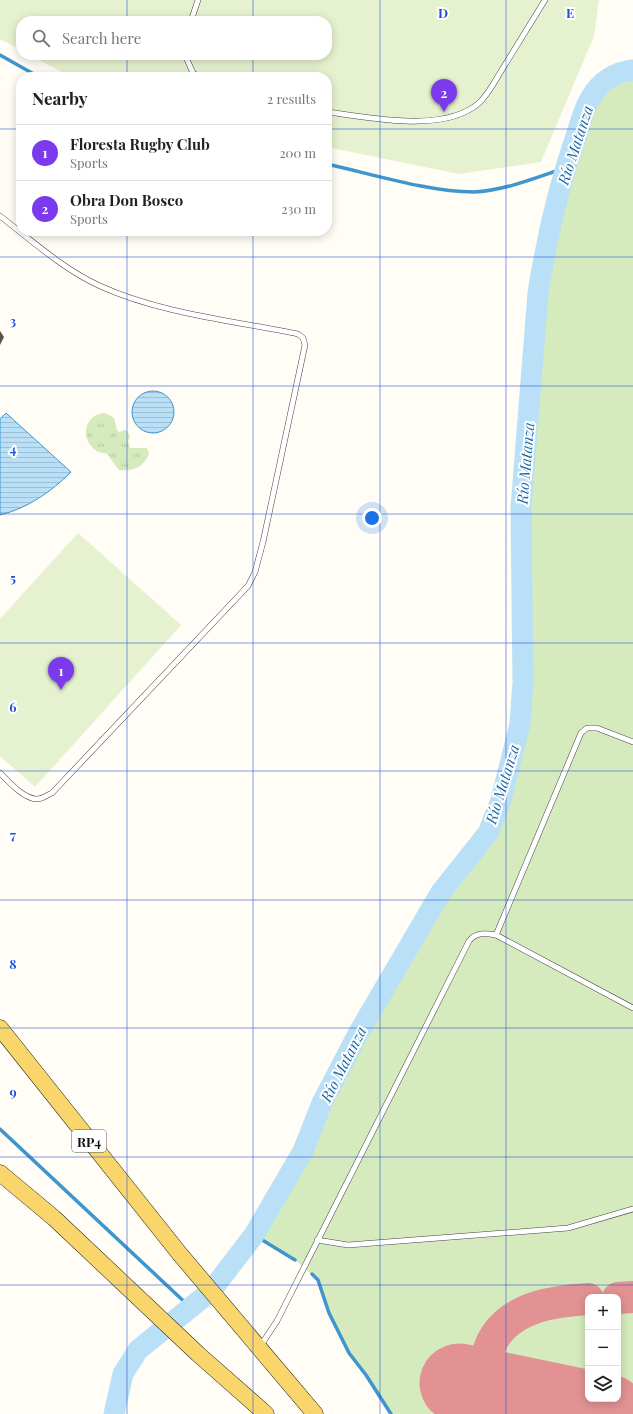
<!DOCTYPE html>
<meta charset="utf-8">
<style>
body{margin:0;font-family:"Playfair Display",serif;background:#f6f6f6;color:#202124}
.controls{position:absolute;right:12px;bottom:12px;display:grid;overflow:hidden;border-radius:8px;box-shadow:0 2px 10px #0003}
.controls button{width:36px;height:36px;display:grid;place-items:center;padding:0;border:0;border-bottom:1px solid #e0e0e0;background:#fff;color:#202124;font:20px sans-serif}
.you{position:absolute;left:372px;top:518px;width:14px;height:14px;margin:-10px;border:3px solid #fff;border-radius:50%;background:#1a73e8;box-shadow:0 0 0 6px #1a73e833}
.badge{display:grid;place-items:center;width:26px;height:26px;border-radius:50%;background:#7c3aed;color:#fff;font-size:13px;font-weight:700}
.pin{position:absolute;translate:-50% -33px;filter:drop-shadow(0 1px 2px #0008)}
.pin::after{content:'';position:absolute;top:21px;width:14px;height:12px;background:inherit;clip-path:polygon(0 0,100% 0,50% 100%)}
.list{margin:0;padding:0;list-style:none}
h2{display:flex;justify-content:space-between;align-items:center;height:52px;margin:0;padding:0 16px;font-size:17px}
h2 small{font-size:13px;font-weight:400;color:#757577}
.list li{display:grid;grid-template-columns:26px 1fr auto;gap:12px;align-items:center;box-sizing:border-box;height:56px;padding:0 16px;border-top:1px solid #e0e0e0}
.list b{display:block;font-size:15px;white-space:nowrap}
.list p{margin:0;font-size:13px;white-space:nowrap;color:#757577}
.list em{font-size:13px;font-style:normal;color:#757577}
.icon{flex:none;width:22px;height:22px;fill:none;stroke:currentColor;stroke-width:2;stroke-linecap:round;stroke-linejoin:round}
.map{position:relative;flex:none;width:633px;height:1414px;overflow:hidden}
.search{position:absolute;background:#fff;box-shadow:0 2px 10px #0003;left:16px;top:16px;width:316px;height:44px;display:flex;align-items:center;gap:10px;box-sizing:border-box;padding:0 14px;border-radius:16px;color:#757577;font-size:15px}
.panel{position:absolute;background:#fff;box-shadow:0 2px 10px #0003;left:16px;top:72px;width:316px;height:164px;border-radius:16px}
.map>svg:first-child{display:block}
.grass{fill:#d5ebbd;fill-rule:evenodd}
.park{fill:url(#park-tufts)}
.pitch{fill:#e6f2cf}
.water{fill:url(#water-rules);stroke:#3f96cf}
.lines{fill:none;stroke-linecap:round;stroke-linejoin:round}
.stream{stroke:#3f96cf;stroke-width:3.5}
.river{stroke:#b9e0f7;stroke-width:21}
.taxiway{stroke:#e29292;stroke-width:32}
.runway{stroke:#e29292;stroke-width:79}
.building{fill:#5a524d;filter:url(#shadow)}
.lane-casing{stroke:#444;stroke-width:6}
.primary-casing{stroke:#222;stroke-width:17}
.lane{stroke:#fff;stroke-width:5}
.primary{stroke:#f9d66b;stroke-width:16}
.grid{fill:none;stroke:#1d4ed8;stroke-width:1;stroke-opacity:0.55}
.labels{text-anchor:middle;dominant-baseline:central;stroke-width:4;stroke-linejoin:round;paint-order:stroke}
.shield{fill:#fff;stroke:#585858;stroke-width:1}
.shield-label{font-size:13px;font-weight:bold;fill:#111}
.water-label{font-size:15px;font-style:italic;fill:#1768a6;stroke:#fff}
.grid-label{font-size:13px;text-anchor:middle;font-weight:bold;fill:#1d4ed8;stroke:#fff;stroke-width:4;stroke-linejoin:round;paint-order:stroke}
</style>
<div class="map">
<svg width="633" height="1414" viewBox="0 0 633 1414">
<defs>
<pattern id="park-tufts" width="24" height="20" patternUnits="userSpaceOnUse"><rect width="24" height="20" fill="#d5ebbd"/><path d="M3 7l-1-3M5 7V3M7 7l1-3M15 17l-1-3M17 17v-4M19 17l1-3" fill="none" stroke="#b6c8a1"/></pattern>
<pattern id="water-rules" width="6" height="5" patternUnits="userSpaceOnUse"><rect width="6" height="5" fill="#b9e0f7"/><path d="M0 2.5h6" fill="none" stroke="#9ebfd3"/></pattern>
<filter id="shadow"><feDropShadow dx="-3.5" dy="3.5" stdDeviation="0" flood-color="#0004"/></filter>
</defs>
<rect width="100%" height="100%" fill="#fffdf5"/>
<path class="grass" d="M 633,70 L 633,1414 L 391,1414 L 366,1375 L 349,1353 L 329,1313 L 318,1280 L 295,1260 L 254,1235 L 303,1151 L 322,1103 L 359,1032 L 441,892 L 488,833 L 501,800 L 520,724 L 523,682 L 521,508 L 538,293 C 546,242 558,189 575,139 C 580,125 583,109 591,97 C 601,81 615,72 633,70 ZM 588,1297 L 618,1297 L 618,1399 L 588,1399 Z"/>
<path class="park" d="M 105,413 L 114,418 L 117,430 L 119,432 L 126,430 L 130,436 L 128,441 L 130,448 L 147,448 L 149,454 C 143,468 134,471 119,470 L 107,454 C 101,452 97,453 93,448 C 80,435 86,414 105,413 Z"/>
<g class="pitch">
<path d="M 0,0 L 599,0 L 594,36 L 541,162 L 459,174 L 327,147 L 327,77 L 71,77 L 30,55 L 327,55 L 327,21 L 21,21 L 21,50 L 0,39 Z"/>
<path d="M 78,533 L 181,625 L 35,787 L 0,756 L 0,619 Z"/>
</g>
<g class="water">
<circle cx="153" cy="412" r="21"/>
<path d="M 6,413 L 71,472 C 51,492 28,508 0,515 L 0,419 Z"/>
</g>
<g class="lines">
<g class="stream">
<path d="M 0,55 L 39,77"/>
<path d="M 327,164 C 372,174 429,192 474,192 C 503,191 538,177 565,168"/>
<path d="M 0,1129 L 191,1308"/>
<path d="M 254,1235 L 295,1260"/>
<path d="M 312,1274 L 318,1280 L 329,1313 L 349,1353 L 366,1375 L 391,1414"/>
</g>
<path class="river" d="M 114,1414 L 123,1374 L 138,1350 L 211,1291 L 254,1235 L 303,1151 L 322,1103 L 359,1032 L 441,892 L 488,833 L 501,800 L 520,724 L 523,682 L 521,508 L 538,293 C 546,242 558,189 575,139 C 580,125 583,109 591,97 C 601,81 615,72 633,70"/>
<g class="taxiway">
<path d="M 618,1298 L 633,1297"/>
<path d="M 480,1387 C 484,1371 486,1349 496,1335 C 516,1306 556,1301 588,1299"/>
<path d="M 604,1413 L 605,1399"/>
</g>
<path class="runway" d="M 459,1383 L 608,1414"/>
</g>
<path class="building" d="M 0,331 L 4,337 L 0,345 Z"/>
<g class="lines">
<defs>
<g id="lane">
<path d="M 191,21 L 198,0"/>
<path d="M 185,55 L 193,73 L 199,77"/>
<path d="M 327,112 C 370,117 443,134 479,103 C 489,94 496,79 503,68 C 517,45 531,23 545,0"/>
<path d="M 0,216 C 31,240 63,269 100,286 C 159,313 234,321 298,334 L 303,338 L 305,345 L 263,542 L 255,572 L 248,586 L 52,793 C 47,795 43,799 37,799 C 24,799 9,782 0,773"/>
<path d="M 496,935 L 581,733 L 587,728 L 597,728 L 633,742"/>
<path d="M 317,1240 L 348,1245 L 568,1228 L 633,1209"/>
<path d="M 261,1345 L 277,1321 L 469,941 C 476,932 485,933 496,935 L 633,1008"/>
</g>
<g id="primary">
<path d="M 0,1028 L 179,1253 L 315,1414"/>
<path d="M 0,1173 L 54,1218 L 198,1354 L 266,1414"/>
</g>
</defs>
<use href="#lane" class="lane-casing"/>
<use href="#primary" class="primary-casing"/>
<use href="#lane" class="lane"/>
<use href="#primary" class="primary"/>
</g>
<path class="grid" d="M 127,0 L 127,21M 253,0 L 253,21M 380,0 L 380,1414M 506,0 L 506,1414M 127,55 L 127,77M 253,55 L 253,77M 0,129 L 21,129M 327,129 L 633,129M 127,231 L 127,1414M 253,231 L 253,1414M 0,257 L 633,257M 0,386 L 633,386M 0,514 L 633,514M 0,643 L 633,643M 0,771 L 633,771M 0,900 L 633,900M 0,1028 L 633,1028M 0,1157 L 633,1157M 0,1285 L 633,1285"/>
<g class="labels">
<rect class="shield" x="72" y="1130" width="34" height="22" rx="3"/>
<g class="shield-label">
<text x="89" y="1141">RP4</text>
</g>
<g class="water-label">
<text transform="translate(575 145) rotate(-72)">Río Matanza</text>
<text transform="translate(525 463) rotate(-85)">Río Matanza</text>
<text transform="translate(502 784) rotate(-73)">Río Matanza</text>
<text transform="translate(343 1064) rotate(-63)">Río Matanza</text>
</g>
</g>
<g class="grid-label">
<text x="443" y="18">D</text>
<text x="570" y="18">E</text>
<text x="13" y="326">3</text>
<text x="13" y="454">4</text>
<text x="13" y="583">5</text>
<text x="13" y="712">6</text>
<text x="13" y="840">7</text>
<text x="13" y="969">8</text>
<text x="13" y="1097">9</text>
</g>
</svg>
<div class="controls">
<button>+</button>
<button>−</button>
<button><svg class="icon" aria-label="layers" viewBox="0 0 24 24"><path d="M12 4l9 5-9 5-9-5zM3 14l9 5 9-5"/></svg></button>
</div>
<div class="you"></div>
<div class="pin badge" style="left:61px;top:690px">1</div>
<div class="pin badge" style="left:444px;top:112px">2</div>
<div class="search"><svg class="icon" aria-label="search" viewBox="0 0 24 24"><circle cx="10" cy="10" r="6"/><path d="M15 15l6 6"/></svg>Search here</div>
<section class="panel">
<h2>Nearby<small>2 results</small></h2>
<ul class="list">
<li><span class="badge">1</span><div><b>Floresta Rugby Club</b><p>Sports</p></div><em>200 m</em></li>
<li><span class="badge">2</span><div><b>Obra Don Bosco</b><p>Sports</p></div><em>230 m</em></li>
</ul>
</section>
</div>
